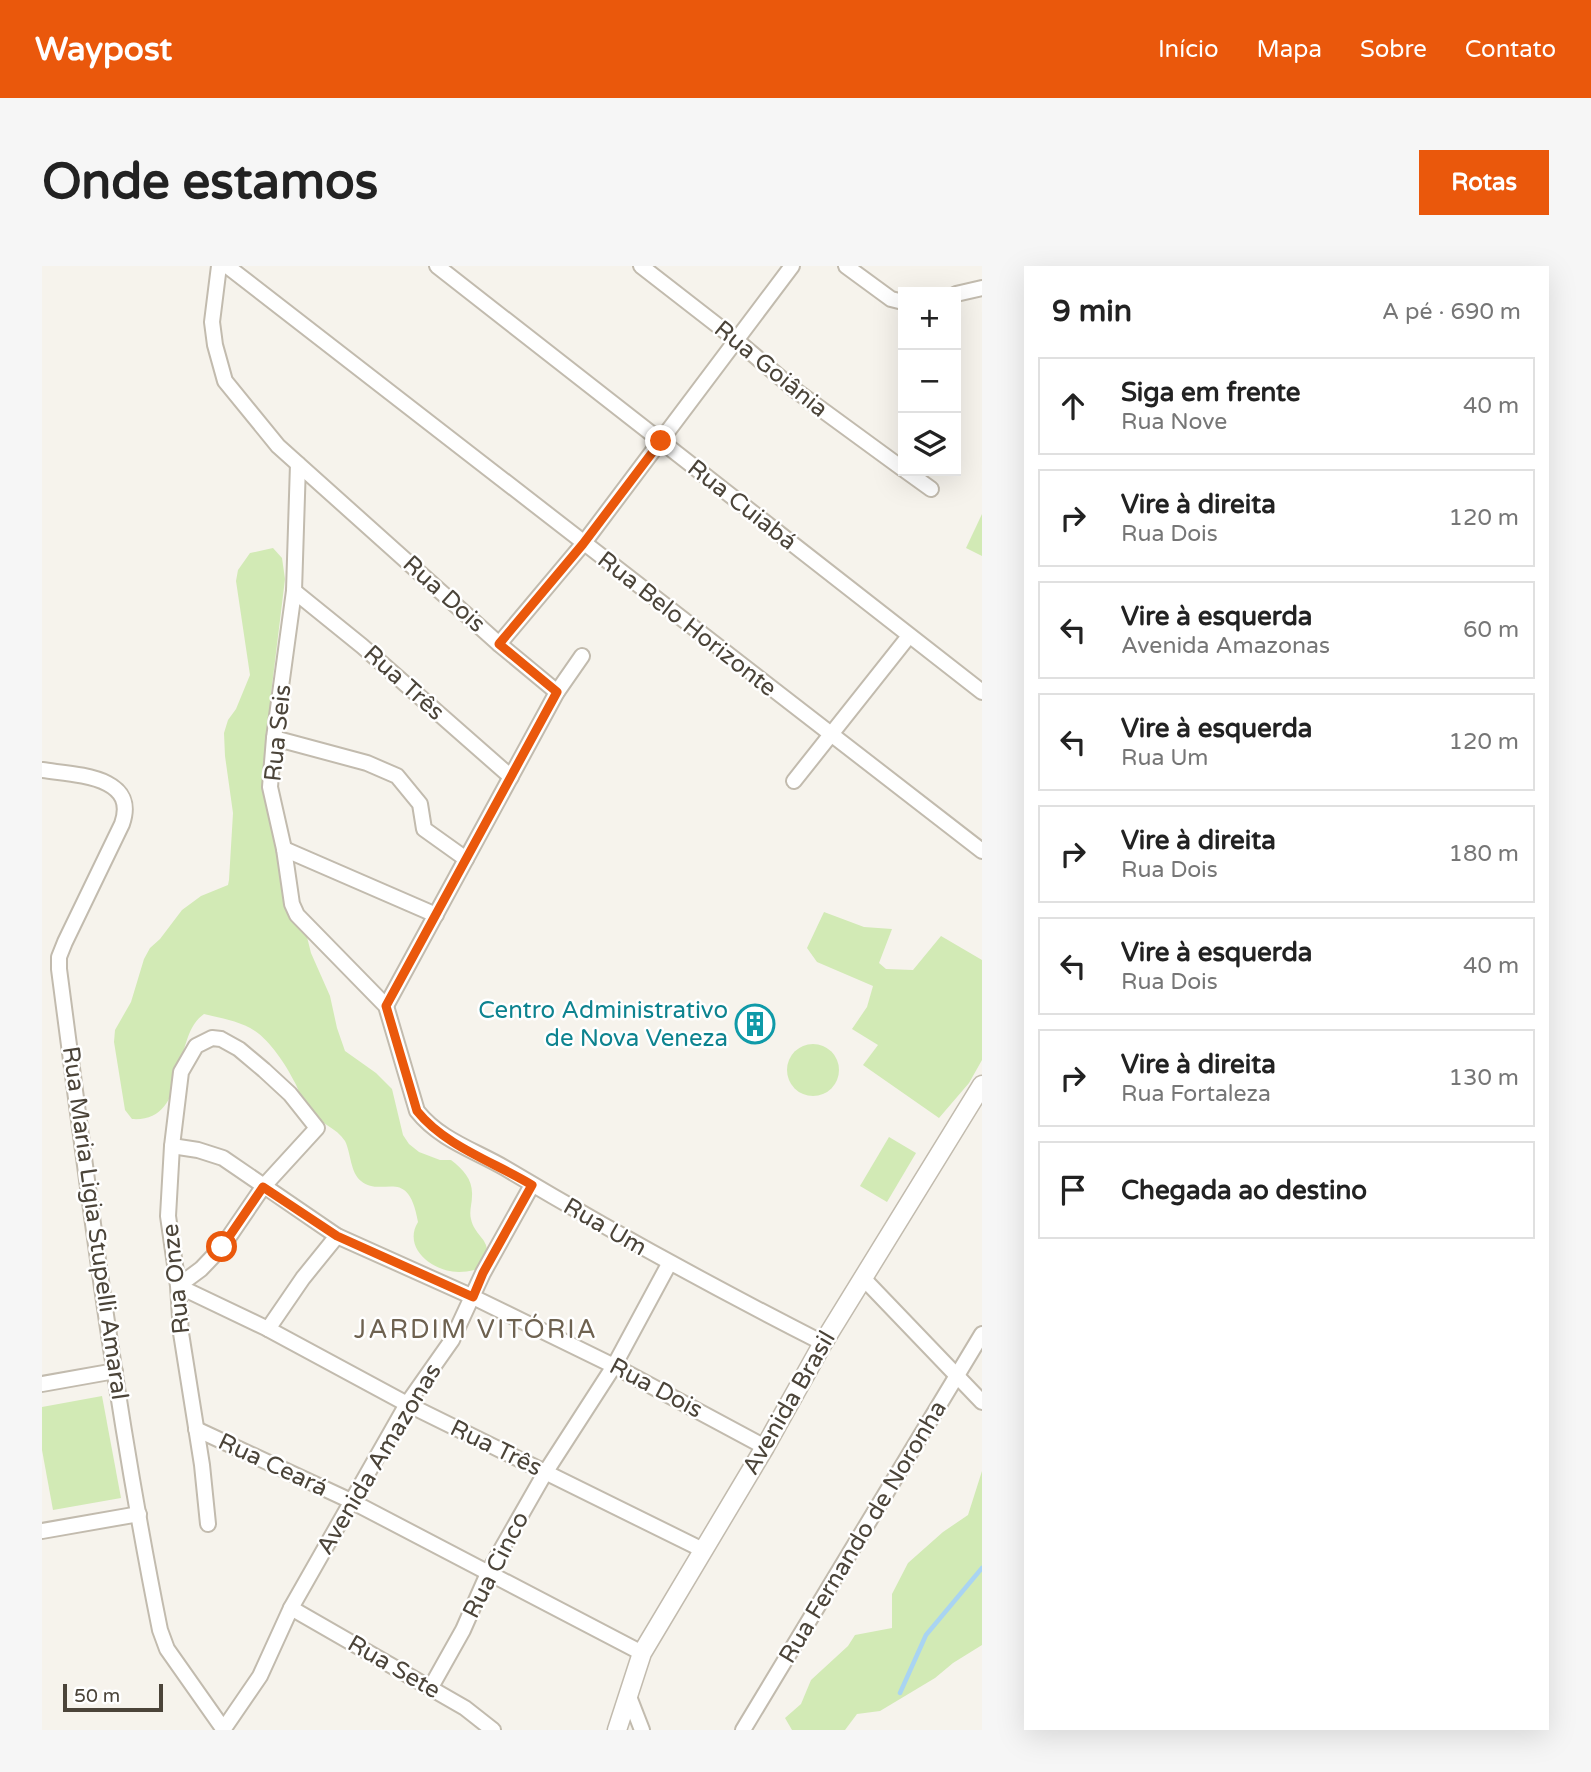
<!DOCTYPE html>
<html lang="pt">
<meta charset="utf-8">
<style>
body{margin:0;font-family:"Varela Round",sans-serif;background:#f6f6f6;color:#222}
.controls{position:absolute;right:21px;top:21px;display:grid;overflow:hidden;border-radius:0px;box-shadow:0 7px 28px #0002}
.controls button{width:63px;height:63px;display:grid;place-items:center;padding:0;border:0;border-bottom:2px solid #e0e0e0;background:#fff;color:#222;font:35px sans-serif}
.scale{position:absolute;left:21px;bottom:18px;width:100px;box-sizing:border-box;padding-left:7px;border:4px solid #4b4439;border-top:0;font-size:19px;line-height:24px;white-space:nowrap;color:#4b4439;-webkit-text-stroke:5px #fff;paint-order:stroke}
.stop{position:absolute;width:21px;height:21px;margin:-16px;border:5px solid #ea580c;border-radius:50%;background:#fff}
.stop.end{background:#ea580c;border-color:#fff;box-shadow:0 2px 7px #0008}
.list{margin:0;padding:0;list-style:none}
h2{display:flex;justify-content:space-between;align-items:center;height:91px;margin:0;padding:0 28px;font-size:30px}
h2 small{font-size:23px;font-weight:400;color:#767676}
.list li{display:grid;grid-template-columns:46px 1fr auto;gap:21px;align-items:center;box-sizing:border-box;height:98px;margin:0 14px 14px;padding:0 14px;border:2px solid #e0e0e0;border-radius:0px}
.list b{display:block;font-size:26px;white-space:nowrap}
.list p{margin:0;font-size:23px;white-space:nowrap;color:#767676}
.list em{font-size:23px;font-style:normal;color:#767676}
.icon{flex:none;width:38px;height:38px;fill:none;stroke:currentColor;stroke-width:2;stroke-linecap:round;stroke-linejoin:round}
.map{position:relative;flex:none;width:940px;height:1464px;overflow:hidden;border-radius:0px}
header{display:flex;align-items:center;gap:42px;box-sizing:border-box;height:98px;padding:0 35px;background:#ea580c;color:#fff}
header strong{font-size:33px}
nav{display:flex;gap:38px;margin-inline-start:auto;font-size:24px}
.intro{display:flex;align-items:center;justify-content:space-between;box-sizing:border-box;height:168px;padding:0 42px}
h1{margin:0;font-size:49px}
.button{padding:18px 32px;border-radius:0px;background:#ea580c;color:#fff;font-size:24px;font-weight:700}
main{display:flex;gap:42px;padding:0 42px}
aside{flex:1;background:#fff;border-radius:0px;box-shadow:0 7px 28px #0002}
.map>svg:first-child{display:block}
.green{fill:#d2eab5}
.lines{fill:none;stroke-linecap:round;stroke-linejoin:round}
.stream{stroke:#a9d4f2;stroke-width:4.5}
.minor-casing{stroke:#c2bbae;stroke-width:18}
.tertiary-casing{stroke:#c2bbae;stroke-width:21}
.minor{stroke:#fff;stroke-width:14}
.tertiary{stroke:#fff;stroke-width:18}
.route{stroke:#ea580c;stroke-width:9}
.labels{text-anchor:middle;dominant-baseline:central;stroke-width:5;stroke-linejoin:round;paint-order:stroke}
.street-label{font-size:24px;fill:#4b4439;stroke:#fff}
.culture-label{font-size:24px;fill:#0d838f;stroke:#fff;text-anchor:end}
.neighbourhood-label{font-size:26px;letter-spacing:2px;fill:#6e6250;stroke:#fff}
</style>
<header>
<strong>Waypost</strong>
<nav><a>Início</a><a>Mapa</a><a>Sobre</a><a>Contato</a></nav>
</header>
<div class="intro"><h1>Onde estamos</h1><a class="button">Rotas</a></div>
<main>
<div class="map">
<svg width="940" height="1464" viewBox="0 0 940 1464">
<rect width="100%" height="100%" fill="#f6f3ec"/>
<g class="green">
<path d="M 940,248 L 940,290 L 924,282 Z"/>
<path d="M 231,282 L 240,292 L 243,313 L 229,428 L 229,457 L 236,508 L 231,570 L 239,604 L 265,671 L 269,687 L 288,730 L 295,762 L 303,785 L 334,807 L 350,823 L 361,869 L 367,878 L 377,886 L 398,894 L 409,894 C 422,904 431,914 430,930 C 430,938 427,945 429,953 C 433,973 455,974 440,1002 C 433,1004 425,1006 417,1006 C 391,1006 360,982 376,956 C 366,898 341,933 319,915 C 308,906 309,887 303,875 C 295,862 276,856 266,844 C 259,836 258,825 252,815 C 244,799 228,775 213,765 C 198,755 178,752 162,748 C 128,771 149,857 90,853 L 83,844 L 72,776 L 73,764 L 89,736 L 102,693 L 108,682 L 118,673 L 140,644 L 159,630 L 186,619 L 187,614 L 191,547 L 183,490 L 182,467 L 186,454 L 194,443 L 208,409 L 194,315 L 196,304 L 208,287 Z"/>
<path d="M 782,646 L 822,661 L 850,663 L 837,697 L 844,703 L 871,704 L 899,670 L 940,694 L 940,794 L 927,817 L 897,852 L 821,799 L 836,779 L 810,763 L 825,741 L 831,720 L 775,696 L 765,682 Z"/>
<circle cx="771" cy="804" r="26"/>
<path d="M 847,871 L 874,887 L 845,936 L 818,920 Z"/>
<path d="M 60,1130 L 79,1232 L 11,1244 L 0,1184 L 0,1141 Z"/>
<path d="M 940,1205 L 940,1379 L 911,1397 L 893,1412 L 838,1445 L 815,1448 L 803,1464 L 750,1464 L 743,1452 L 759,1438 L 769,1414 L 806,1380 L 813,1369 L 850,1362 L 850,1328 L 866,1297 L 901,1266 L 926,1249 Z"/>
</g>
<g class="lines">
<path class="stream" d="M 858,1427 L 884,1369 L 940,1302"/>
<defs>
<g id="minor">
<path d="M 177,0 L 170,56 L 173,79 L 183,115 L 236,180 L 457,378 L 515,426"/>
<path d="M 185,0 L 940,585"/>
<path d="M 395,0 L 940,426"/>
<path d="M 599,0 L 693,73 L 753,124 L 861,203"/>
<path d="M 804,0 L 849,33 L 861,36"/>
<path d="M 914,28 L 940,22"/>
<path d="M 256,198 L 252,325 L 232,472 L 228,521 L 242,583 L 250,638 L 255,649 L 344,740 L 375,845 C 398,874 432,884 463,902 C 567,964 673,1022 781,1077"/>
<path d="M 864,205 L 889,223"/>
<path d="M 252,325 L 320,380 L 469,511"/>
<path d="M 457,378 L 541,278 L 750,0"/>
<path d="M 232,472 L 325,497 L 355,510 L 378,538 L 382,563 L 424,593"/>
<path d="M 0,504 C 32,509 97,509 80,558 L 23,676 L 17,691 L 17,703 C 46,924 74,1146 118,1364 L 125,1383 L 182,1464"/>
<path d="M 752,515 L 867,370"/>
<path d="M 242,583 L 394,649"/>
<path d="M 344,740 L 515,426 L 540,390"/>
<path d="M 130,880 L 156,884 L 181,892 L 295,970 L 431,1031 L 572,1100 L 723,1181"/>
<path d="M 822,1013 L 940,1136"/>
<path d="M 226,1063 L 261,1012 L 295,970"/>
<path d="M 0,1118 L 73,1105"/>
<path d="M 154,1163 L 309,1235 L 600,1387"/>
<path d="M 166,1258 L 160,1199 L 139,1067 L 136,1020 L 126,950 L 130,880 L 139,806 L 154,780 L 170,772 L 179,773 L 197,783 L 222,804 L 248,828 L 275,862 L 221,921 L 180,981 L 159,1003 L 136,1020 L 226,1063 L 365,1138 L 661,1284"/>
<path d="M 0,1265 L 97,1248"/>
<path d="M 249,1342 L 423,1442 L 451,1464"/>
<path d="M 389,1421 L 421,1364 L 447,1305 L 503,1207 L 572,1100 L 627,998"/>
<path d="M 586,1428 L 600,1464"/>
<path d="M 181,1464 L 218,1410 L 249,1342 L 365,1138 L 410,1074 L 441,1007 L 490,919"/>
<path d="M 701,1464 L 940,1068"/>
</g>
<path id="tertiary" d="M 575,1464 L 600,1387 L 723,1181 L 781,1077 L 940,819"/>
</defs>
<use href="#minor" class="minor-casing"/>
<use href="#tertiary" class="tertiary-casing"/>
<use href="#minor" class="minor"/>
<use href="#tertiary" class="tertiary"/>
</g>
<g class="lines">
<path class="route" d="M 180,981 L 221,921 L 295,970 L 431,1031 L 441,1007 L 490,919 C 452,896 403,880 375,845 L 344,740 L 515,426 L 457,378 L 541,278 L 619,175"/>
</g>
<defs>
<symbol id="building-ring" viewBox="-11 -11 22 22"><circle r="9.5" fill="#fff" stroke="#0f9aa8" stroke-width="1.5"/><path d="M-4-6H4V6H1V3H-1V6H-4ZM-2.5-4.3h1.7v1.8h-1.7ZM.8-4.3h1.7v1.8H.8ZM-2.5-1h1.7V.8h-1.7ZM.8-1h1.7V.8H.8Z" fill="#0f9aa8"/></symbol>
</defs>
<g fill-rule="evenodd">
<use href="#building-ring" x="691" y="736" width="44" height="44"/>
</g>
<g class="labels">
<g class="street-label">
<text transform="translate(729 103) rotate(39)">Rua Goiânia</text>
<text transform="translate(700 239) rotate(38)">Rua Cuiabá</text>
<text transform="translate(402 328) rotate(42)">Rua Dois</text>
<text transform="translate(645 358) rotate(38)">Rua Belo Horizonte</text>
<text transform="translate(362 417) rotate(42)">Rua Três</text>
<text transform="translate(236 467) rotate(-84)">Rua Seis</text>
<text transform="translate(53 957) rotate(82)">Rua Maria Ligia Stupelli Amaral</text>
<text transform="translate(563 961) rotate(30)">Rua Um</text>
<text transform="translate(134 1013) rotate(-96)">Rua Onze</text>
<text transform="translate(614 1122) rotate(28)">Rua Dois</text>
<text transform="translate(747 1137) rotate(-60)">Avenida Brasil</text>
<text transform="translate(454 1182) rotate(26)">Rua Três</text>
<text transform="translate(337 1193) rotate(-59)">Avenida Amazonas</text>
<text transform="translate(231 1199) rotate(25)">Rua Ceará</text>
<text transform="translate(821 1266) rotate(-59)">Rua Fernando de Noronha</text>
<text transform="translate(454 1299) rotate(-63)">Rua Cinco</text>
<text transform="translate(352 1401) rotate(30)">Rua Sete</text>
</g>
<g class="culture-label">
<text x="686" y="744">Centro Administrativo<tspan x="686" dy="28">de Nova Veneza</tspan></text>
</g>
<g class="neighbourhood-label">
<text x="434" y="1063">JARDIM VITÓRIA</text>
</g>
</g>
</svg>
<div class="controls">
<button>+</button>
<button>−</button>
<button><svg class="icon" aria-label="layers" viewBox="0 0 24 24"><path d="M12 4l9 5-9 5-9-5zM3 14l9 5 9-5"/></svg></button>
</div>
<div class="scale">50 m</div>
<div class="stop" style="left:180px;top:981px"></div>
<div class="stop end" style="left:619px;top:175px"></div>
</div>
<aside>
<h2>9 min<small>A pé · 690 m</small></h2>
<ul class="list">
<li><svg class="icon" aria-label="ahead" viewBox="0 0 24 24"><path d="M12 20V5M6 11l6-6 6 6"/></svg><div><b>Siga em frente</b><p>Rua Nove</p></div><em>40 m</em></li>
<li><svg class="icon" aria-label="right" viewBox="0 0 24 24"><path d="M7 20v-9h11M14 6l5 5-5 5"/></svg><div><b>Vire à direita</b><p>Rua Dois</p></div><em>120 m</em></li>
<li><svg class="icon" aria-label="left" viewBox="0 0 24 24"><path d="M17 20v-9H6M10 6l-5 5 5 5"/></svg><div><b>Vire à esquerda</b><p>Avenida Amazonas</p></div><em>60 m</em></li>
<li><svg class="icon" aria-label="left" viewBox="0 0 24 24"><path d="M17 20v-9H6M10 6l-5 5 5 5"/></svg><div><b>Vire à esquerda</b><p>Rua Um</p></div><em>120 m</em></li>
<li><svg class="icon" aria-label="right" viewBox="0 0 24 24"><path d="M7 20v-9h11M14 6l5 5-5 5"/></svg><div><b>Vire à direita</b><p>Rua Dois</p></div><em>180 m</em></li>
<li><svg class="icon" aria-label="left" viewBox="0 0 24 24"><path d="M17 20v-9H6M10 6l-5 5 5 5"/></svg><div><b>Vire à esquerda</b><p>Rua Dois</p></div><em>40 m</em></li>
<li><svg class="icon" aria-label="right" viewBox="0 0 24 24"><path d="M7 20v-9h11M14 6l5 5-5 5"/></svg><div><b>Vire à direita</b><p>Rua Fortaleza</p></div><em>130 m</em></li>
<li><svg class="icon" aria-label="arrive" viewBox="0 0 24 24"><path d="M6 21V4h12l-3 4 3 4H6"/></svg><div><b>Chegada ao destino</b></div></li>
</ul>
</aside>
</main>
